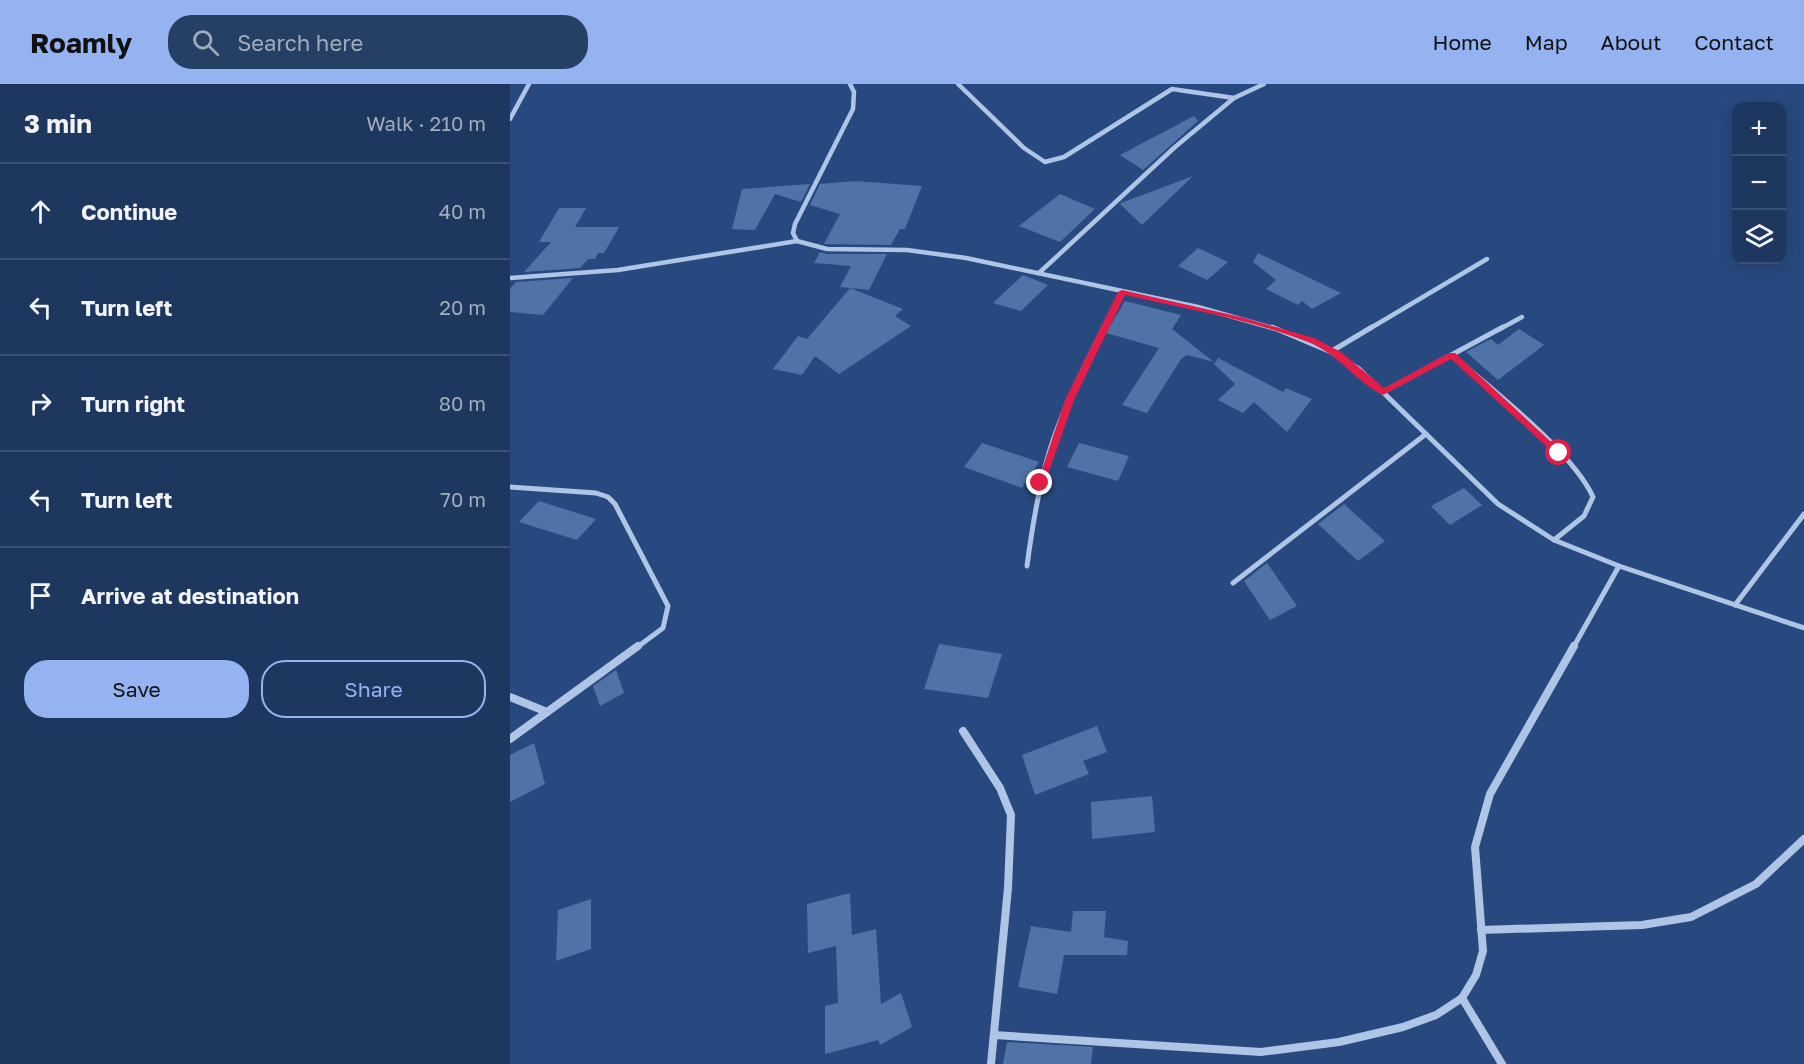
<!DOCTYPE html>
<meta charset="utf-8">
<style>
body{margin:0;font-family:"Golos Text",sans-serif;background:#263f65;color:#f1f3f6}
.controls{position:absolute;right:18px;top:18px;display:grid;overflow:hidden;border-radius:12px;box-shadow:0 3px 15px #0003}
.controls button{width:54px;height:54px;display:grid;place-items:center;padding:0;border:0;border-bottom:2px solid #3c5174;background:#1e375f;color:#f1f3f6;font:30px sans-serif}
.stop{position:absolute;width:18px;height:18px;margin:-14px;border:4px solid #e11d48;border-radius:50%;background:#fff}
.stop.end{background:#e11d48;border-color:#fff;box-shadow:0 2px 6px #0008}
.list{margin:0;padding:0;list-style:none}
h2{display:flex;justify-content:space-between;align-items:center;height:78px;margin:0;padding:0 24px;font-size:26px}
h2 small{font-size:20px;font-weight:400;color:#a1acbd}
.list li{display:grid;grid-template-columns:39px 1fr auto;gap:18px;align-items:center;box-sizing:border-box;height:96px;padding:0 24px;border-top:2px solid #3c5174}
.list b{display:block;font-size:22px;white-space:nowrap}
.list em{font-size:20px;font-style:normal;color:#a1acbd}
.actions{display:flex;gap:12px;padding:18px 24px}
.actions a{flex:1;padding:14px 0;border:2px solid #95b2f1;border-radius:24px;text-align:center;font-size:21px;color:#95b2f1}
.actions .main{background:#95b2f1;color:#111}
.icon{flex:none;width:33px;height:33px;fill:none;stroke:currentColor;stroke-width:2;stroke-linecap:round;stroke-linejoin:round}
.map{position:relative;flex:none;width:1294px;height:980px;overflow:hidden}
header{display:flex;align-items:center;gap:36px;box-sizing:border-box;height:84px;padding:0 30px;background:#95b2f1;color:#111}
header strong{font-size:28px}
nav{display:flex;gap:33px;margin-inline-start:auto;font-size:21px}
.search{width:420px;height:54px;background:#263f65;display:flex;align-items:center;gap:15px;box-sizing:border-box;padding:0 21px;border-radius:24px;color:#a1acbd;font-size:22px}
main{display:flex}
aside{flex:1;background:#1e375f}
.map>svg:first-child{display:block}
.building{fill:#5172a7}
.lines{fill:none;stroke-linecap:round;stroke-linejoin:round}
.street-far2{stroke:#afc5e5;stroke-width:4.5}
.street-far1{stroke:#afc5e5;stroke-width:5}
.street{stroke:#afc5e5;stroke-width:8}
.route{fill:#e11d48}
</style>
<header>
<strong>Roamly</strong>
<div class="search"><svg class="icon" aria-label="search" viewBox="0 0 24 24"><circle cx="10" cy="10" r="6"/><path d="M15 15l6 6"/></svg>Search here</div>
<nav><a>Home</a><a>Map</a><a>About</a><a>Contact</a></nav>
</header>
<main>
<aside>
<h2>3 min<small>Walk · 210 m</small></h2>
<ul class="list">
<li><svg class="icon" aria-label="ahead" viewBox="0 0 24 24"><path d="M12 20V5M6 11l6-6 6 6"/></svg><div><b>Continue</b></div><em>40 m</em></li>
<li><svg class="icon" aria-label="left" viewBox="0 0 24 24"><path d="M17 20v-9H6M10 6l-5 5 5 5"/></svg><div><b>Turn left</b></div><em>20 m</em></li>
<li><svg class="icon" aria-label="right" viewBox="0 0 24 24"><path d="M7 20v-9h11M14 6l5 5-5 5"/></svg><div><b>Turn right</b></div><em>80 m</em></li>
<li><svg class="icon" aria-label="left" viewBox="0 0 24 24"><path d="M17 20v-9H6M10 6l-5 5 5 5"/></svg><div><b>Turn left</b></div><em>70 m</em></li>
<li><svg class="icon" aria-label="arrive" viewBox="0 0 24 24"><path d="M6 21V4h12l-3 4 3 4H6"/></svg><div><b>Arrive at destination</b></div></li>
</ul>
<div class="actions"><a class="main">Save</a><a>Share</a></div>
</aside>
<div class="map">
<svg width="1294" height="980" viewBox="0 0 1294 980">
<rect width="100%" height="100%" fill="#28497f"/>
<g class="building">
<path d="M 684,32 L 688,37 L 633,86 L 610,71 Z"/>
<path d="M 683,92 L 632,141 L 610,120 L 611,119 Z"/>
<path d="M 345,97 L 412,102 L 395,145 L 390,145 L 381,161 L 314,160 L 330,130 L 300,121 L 310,100 Z"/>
<path d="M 300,100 L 291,118 L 265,110 L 245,146 L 222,145 L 232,105 Z"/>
<path d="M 550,110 L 585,125 L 550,158 L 509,142 Z"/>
<path d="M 49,124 L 76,124 L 65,143 L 109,143 L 94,169 L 88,169 L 85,175 L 78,175 L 70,184 L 14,188 L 41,158 L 29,158 Z"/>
<path d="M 688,164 L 718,178 L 697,196 L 668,182 Z"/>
<path d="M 310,168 L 317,170 L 377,170 L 359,206 L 330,203 L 341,182 L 304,179 Z"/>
<path d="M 748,169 L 779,184 L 831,209 L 802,225 L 792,217 L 788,221 L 756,205 L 766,196 L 743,178 Z"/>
<path d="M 513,191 L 538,201 L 511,227 L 483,219 Z"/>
<path d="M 63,194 L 33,231 L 0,228 L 0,205 L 6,198 Z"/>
<path d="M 340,204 L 393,225 L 385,232 L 401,242 L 329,290 L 305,272 L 292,291 L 263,285 L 288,252 L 297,255 Z"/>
<path d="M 615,217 L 671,231 L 662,245 L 704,278 L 677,271 L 671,275 L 637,329 L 612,321 L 649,264 L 596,249 Z"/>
<path d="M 1009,245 L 1034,261 L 988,296 L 956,268 L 981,255 L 988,261 Z"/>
<path d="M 708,274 L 773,308 L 776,304 L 802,315 L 777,348 L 744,318 L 733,329 L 708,316 L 725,300 L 704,280 Z"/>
<path d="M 472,359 L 529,378 L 512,404 L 454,383 Z"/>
<path d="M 569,359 L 619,372 L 608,397 L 557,383 Z"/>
<path d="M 954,404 L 972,421 L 940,441 L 921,422 Z"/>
<path d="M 29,417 L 86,435 L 67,456 L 9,438 Z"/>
<path d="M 834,420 L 875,457 L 848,477 L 808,440 Z"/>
<path d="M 757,479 L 787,522 L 760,536 L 734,497 Z"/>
<path d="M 429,560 L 492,570 L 478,614 L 414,605 Z"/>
<path d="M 106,586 L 114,609 L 90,622 L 83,602 Z"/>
<path d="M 587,642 L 597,668 L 573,677 L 579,690 L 525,711 L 512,671 Z"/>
<path d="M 24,659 L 35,700 L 0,718 L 0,671 Z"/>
<path d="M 642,712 L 645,748 L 582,755 L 581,718 Z"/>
<path d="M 340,809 L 342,851 L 366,845 L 371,920 L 391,909 L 402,943 L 370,961 L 368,956 L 315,970 L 315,922 L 328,919 L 326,862 L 298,869 L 297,820 Z"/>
<path d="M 81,815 L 81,865 L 46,877 L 48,826 Z"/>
<path d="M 563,827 L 596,827 L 594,853 L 618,857 L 617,871 L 554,871 L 547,910 L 508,903 L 521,842 L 561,848 Z"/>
<path d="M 497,958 L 583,963 L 581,980 L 493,980 Z"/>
</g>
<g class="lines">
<g class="street-far2">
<path d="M 340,0 L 344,8 L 343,25 L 285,140 L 283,149 L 287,157 L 317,165 L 397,166 L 456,174 L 688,223 L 766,245"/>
<path d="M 448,0 L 514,64 L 535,78 L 554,73 L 662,5 L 724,14"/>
<path d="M 0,35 L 19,0"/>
<path d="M 529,189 L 665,63 L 724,14 L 754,0"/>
<path d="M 0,194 L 108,186 L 287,157"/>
<path d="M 594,245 L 612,208"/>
<path d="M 859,245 L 977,175"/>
<path d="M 990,245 L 1012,233"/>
</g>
<g class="street-far1">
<path d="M 762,243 L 821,268 L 849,285 L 988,420 L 1044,456 L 1109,482 L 1294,544"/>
<path d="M 822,267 L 862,243"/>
<path d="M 942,271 C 981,305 1063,368 1083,413 L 1074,432 L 1044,456"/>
<path d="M 873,308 L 993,243"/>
<path d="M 0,403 L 86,409 L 98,413 L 105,420 L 158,522 L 153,544 L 126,564"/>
<path d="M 517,482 C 522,444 528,406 539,369 C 552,325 574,284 594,243"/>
<path d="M 723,499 L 916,350"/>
<path d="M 1225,521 L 1294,430"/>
<path d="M 1063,564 L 1109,482"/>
</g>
<g class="street">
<path d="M 0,613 L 37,628"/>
<path d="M 453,647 L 490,704 L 501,731 L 498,804 L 481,980"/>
<path d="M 0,655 L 128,562"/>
<path d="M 971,846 L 1132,841 L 1181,833 L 1246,800 L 1294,755"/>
<path d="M 952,914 L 992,980"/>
<path d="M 484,951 L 751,968 L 829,958 L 893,943 L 926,931 L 952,914 L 966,891 L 973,867 L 965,763 L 980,710 L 1064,562"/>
</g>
</g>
<path class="route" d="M 612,206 L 731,233 L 804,254 L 831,268 L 874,304 L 939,269 L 945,269 L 1053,369 L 1046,371 L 941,275 L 873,311 C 847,299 830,271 798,258 C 740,235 675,225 615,211 L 564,316 L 535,399 L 527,401 L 555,316 L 608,208 Z"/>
</svg>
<div class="controls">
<button>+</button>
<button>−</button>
<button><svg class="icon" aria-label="layers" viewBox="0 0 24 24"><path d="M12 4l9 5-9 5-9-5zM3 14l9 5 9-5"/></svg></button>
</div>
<div class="stop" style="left:1049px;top:369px"></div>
<div class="stop end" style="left:530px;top:399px"></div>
</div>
</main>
